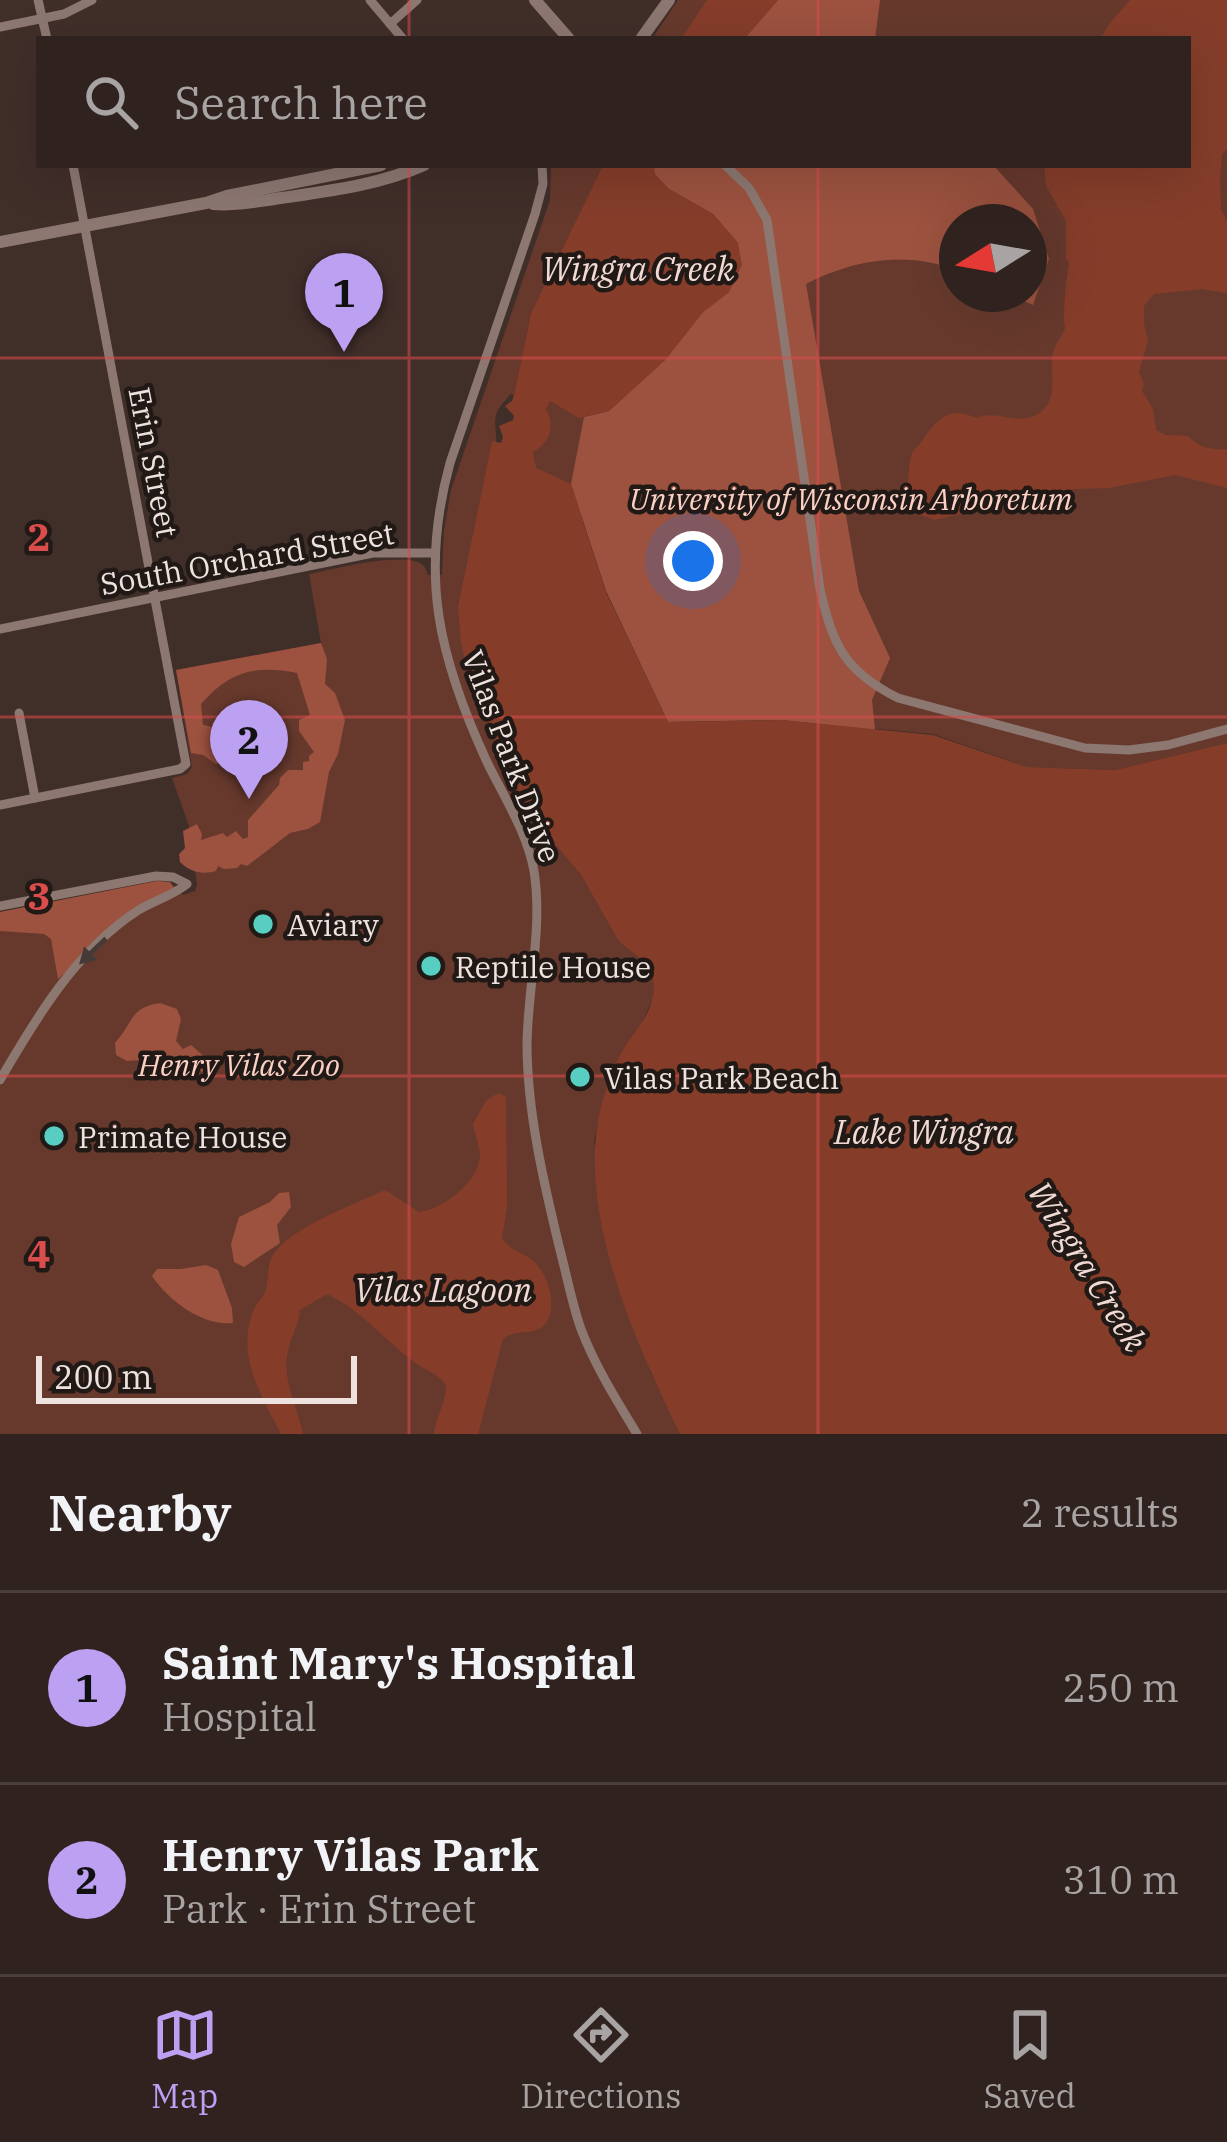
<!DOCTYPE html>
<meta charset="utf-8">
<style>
body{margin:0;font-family:"IBM Plex Serif",serif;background:#3c2f2c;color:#f1f3f6}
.compass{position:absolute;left:939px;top:204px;width:108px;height:108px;border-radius:50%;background:#30221f;box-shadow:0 12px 48px #0002;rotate:259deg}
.scale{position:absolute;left:36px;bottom:30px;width:321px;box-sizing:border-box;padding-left:12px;border:6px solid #eee2df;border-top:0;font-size:33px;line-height:42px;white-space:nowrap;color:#eee2df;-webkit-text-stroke:9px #211916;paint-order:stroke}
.you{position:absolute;left:693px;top:561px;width:42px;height:42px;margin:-30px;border:9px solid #fff;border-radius:50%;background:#1a73e8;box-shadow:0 0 0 18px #1a73e833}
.badge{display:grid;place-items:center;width:78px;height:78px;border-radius:50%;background:#bca0f2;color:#111;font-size:39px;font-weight:700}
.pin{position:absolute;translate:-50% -99px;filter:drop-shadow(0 3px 6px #0008)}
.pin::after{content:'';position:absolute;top:63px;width:42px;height:36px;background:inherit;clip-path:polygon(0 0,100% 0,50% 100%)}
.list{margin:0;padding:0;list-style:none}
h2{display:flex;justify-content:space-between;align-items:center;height:156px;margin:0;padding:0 48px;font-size:51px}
h2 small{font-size:39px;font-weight:400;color:#a8a4a4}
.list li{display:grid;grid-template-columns:78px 1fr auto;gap:36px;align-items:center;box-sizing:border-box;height:192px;padding:0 48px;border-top:3px solid #4b3f3d}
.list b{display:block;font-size:45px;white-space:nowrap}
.list p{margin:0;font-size:39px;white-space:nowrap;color:#a8a4a4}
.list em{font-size:39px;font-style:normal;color:#a8a4a4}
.icon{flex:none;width:66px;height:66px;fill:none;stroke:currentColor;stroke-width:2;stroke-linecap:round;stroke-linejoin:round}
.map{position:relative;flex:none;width:1227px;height:1434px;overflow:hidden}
.search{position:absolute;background:#30221f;box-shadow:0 12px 48px #0002;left:36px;right:36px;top:36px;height:132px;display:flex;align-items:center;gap:30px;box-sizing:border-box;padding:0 42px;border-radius:0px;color:#a8a4a4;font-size:45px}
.sheet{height:540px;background:#30221f}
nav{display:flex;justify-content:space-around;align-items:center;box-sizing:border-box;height:168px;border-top:3px solid #4b3f3d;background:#30221f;font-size:33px;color:#a8a4a4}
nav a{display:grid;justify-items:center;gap:6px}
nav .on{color:#bca0f2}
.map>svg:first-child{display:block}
.green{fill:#67392d;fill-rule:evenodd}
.forest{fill:#9c523f}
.water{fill:#853d2a}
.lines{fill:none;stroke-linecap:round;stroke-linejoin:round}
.minor{stroke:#8c7771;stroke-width:9}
.tertiary{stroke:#8c7771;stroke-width:12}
.oneway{fill:#463a36}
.grid{fill:none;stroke:#db4d4d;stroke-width:3;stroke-opacity:0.55}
.poi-dot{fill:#57cec1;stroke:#211916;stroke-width:4.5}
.labels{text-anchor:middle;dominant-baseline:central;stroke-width:9;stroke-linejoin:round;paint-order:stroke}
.street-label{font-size:30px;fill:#eee2df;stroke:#211916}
.park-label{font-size:30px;font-style:italic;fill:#fdd0c4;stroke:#211916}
.poi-label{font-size:30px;fill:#eee2df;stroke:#211916;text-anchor:start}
.water-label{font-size:33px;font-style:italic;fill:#f1dad4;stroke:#211916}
.grid-label{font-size:39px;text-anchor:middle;font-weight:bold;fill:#db4d4d;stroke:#211916;stroke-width:9;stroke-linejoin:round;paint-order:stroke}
</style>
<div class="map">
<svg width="1227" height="1434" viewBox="0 0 1227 1434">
<rect width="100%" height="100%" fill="#402e29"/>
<g class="green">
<path d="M 678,0 L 1227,0 L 1227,743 L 1115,770 L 1027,767 L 933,734 L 782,720 L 535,468 L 533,451 C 553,442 552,427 546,408 L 550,401 L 665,360 L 654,165 L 1188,165 L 1188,39 L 652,39 ZM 957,222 L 1029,222 L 1029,294 L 957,294 Z"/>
<path d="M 551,165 L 603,165 L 531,313 L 514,395 L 510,394 C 506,401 500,405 497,412 C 493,423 497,432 496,442 L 492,442 L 458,606 L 529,813 L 581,875 L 619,942 L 654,968 L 653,998 L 638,1031 L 622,1052 L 604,1096 L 594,1141 L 650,1371 L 680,1434 L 0,1434 L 0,912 L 157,881 L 170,882 L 183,895 L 195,891 L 197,885 L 189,826 L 172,778 L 187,774 L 192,767 L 176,670 L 321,643 L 309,574 C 330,570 409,549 424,566 C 426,569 427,572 428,575 L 442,575 L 444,530 L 451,490 L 550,200 Z"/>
</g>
<g class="forest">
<path d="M 778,0 L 880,0 L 875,39 L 744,39 Z"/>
<path d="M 654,165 L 993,165 L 1033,209 L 1049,259 L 1033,305 L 1009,294 L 1029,294 L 1029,222 L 957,222 L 957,271 C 908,250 852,260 806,284 L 859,591 L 890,658 L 872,700 L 875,730 L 782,720 L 668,722 L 606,591 L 571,484 L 584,417 L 609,411 L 665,360 L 703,312 L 729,292 L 738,243 L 713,214 L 669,189 L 654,174 Z"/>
<path d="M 321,643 L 327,659 L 325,684 L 335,693 L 345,720 L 338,754 L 329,772 L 320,822 L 308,829 L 290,833 L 247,866 L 241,864 L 237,868 L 224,869 L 218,866 L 216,871 C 202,875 190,872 180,862 L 179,854 L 185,848 L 183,831 L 197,824 L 202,834 L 201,840 L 223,833 L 227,837 L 236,831 L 243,839 L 248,837 L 248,820 L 279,785 L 280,778 L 288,770 L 303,770 L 303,762 L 309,761 L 309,756 L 314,752 L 299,731 L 299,720 L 310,715 L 297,673 C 255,665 230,671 201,704 L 203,725 C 223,727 229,743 227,761 L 216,764 L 203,755 L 191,753 L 176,670 Z"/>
<path d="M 157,881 L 170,882 L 174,888 L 139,905 L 58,979 L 51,939 L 44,934 L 0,931 L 0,912 Z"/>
<path d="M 160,1003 L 177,1009 L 181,1019 L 176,1041 L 183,1049 L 191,1045 L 208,1060 L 207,1070 L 203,1072 L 189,1065 L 186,1068 L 179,1066 L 175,1070 L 154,1059 L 127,1061 L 116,1055 L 115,1043 C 133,1023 130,1007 160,1003 Z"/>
<path d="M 289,1192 L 291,1207 L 277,1225 L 280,1243 L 244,1267 L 234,1262 L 231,1244 L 239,1217 L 270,1202 L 279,1193 Z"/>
<path d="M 206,1265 L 218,1270 L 232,1308 L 233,1323 C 202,1326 169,1301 152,1276 L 157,1269 L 181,1269 Z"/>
</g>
<g class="water">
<path d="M 707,0 L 778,0 L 744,39 L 681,39 Z"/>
<path d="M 1130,0 L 1227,0 L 1227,149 L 1222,155 L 1220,179 L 1221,210 L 1227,221 L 1227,293 L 1202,289 L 1154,294 L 1144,306 L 1144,324 L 1148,341 L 1139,372 L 1144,384 L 1142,391 L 1153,409 L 1156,430 L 1166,435 L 1188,436 C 1200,448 1210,450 1227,449 L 1227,488 L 1175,475 L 1109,488 L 1074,489 L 1010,508 L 994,506 L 935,520 L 918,514 L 909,505 C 907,489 908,471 911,457 C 914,446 916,450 922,441 C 935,420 950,405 976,418 C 998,409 1017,426 1038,414 C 1060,400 1049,373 1053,353 C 1055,343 1063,337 1065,328 C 1065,325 1064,322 1064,318 C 1064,300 1066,281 1069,263 L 1066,259 L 1066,221 L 1046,186 L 1044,165 L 1188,165 L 1188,39 L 1100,39 L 1111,22 Z"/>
<path d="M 603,165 L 654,165 L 655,174 L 669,189 L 713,214 L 738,243 L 742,265 L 729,292 L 703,312 L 665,360 L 609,411 L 579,418 L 550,401 L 546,409 C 555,426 551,443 533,452 L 536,468 L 571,484 L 606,592 L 668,722 L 782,720 L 933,735 L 1027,767 L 1115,770 L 1227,743 L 1227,1434 L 680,1434 C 634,1339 571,1201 604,1096 C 609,1082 614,1066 621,1053 C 632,1034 649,1018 653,996 C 654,988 653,977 653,968 L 619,942 L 581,875 L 529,813 L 471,688 L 461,642 L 458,606 L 492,441 L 501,443 L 503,437 L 499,426 L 513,420 L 514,416 L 505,406 L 512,401 L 514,395 L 531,313 Z"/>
<path d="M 498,1093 L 506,1097 L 507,1208 L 502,1238 C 510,1251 521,1251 532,1260 C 549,1273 562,1316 539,1329 C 527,1335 515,1329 503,1339 L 478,1434 L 434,1434 C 435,1421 447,1398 446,1387 C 444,1376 425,1370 417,1364 C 386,1342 362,1310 327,1294 L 300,1310 C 299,1325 289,1340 287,1357 C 283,1381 298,1410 303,1434 L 281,1434 C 261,1395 235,1354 254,1309 C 256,1303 262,1299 264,1294 C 270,1282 266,1269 272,1257 C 288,1228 355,1204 385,1190 L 419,1212 C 443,1210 481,1180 480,1154 C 479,1145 475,1133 473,1124 L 486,1101 Z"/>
</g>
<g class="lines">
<g class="minor">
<path d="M 38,0 L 47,39"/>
<path d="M 370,0 L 403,39"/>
<path d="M 390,24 L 417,0"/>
<path d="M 0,27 L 64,14 L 92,0"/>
<path d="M 542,165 L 543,184 L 535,214 L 450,463 C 419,576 439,658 487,762 C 504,797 527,832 534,871 C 543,927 528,987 527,1043 C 527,1112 544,1184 560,1250 C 567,1276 572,1304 581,1329 C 595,1366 617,1401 637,1434"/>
<path d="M 725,165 L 749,188 L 767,220 L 820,589 C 833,645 844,671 898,698 L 1085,748 L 1129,750 L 1168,745 L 1227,729"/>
<path d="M 0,629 L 373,553 L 433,553"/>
<path d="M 19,713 L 35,798"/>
<path d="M 0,805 L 180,769 L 186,764 L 73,165"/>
<path d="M 0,906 L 156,876 L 173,877 L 187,884 C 172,896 153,901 137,911 C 76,951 36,1018 0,1080"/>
</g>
<g class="tertiary">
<path d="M 535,0 L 569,39"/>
<path d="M 641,39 L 669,0"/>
<path d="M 213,204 C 236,206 259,201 281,198 C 329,191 379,185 424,165"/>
<path d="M 0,242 L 206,203 L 227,196 L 381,165"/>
</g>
</g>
<defs><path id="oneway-solid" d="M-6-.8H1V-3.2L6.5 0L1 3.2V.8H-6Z" transform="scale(3)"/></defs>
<use class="oneway" href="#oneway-solid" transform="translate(93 951) rotate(136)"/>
<path class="grid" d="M 409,0 L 409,39M 818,0 L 818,39M 409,165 L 409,1434M 818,165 L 818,1434M 0,358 L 1227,358M 0,717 L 1227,717M 0,1076 L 1227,1076"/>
<g class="poi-dot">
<circle cx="263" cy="924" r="12"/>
<circle cx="431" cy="966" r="12"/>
<circle cx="580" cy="1077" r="12"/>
<circle cx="54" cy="1136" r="12"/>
</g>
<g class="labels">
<g class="street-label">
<text transform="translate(154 462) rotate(79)">Erin Street</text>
<text transform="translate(247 558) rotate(-10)">South Orchard Street</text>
<text transform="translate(512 756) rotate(69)">Vilas Park Drive</text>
</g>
<g class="park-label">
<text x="851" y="498">University of Wisconsin Arboretum</text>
<text x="239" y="1064">Henry Vilas Zoo</text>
</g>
<g class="poi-label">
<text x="287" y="924">Aviary</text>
<text x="455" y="966">Reptile House</text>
<text x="604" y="1077">Vilas Park Beach</text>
<text x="78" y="1136">Primate House</text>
</g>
<g class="water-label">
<text x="638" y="268">Wingra Creek</text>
<text x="924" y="1131">Lake Wingra</text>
<text transform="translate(1088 1266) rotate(58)">Wingra Creek</text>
<text x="443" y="1289">Vilas Lagoon</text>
</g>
</g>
<g class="grid-label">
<text x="39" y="551">2</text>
<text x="39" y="910">3</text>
<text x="39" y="1268">4</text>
</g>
</svg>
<svg class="compass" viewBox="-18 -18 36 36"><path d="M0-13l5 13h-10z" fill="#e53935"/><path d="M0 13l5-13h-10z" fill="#a8a4a4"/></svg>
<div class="scale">200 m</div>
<div class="you"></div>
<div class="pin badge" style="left:344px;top:352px">1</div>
<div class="pin badge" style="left:249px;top:799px">2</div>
<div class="search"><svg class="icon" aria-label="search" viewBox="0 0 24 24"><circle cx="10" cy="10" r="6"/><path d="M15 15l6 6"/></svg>Search here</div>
</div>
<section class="sheet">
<h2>Nearby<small>2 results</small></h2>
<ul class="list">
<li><span class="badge">1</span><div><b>Saint Mary's Hospital</b><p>Hospital</p></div><em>250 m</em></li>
<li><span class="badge">2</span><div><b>Henry Vilas Park</b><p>Park · Erin Street</p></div><em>310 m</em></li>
</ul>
</section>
<nav>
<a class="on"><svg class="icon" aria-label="map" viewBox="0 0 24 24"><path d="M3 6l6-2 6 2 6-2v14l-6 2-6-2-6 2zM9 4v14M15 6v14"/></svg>Map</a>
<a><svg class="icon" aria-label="directions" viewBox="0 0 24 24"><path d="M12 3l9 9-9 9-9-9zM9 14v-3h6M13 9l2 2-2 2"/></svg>Directions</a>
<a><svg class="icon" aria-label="saved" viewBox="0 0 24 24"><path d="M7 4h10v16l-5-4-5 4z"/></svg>Saved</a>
</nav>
